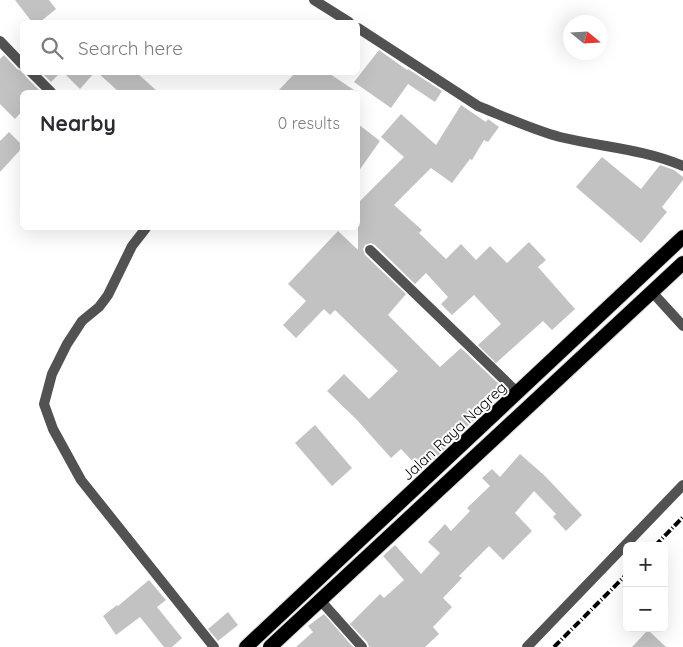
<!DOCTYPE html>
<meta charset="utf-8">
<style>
body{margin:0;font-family:Quicksand,sans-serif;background:#f2f2f3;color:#2b2b33}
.controls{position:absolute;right:15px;bottom:15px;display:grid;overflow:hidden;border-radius:8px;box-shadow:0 5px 20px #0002}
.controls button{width:45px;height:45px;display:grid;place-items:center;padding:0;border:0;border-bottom:1px solid #e1e1e2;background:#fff;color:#2b2b33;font:25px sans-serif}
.compass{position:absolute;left:563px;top:15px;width:45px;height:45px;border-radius:50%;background:#fff;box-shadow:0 5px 20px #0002;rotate:108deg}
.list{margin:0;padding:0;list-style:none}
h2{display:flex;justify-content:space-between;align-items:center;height:65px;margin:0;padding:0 20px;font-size:21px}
h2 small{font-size:16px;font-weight:400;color:#7c7c81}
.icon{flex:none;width:28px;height:28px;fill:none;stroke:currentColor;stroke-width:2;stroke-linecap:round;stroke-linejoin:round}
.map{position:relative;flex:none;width:683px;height:647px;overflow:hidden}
.search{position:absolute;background:#fff;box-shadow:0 5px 20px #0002;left:20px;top:20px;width:340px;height:55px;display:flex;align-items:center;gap:12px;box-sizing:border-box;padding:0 18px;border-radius:8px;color:#7c7c81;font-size:19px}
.panel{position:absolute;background:#fff;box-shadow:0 5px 20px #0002;left:20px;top:90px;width:340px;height:140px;border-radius:8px}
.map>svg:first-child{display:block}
.building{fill:#c2c2c2}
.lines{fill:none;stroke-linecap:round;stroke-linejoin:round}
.trunk-casing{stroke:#dbdbdb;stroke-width:16}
.minor{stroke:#525252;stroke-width:10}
.trunk{stroke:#000;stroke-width:14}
.rail{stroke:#000;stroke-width:4;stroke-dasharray:8 2.5 1 2.5;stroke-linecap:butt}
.labels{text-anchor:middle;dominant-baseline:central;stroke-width:4;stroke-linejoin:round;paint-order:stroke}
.street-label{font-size:15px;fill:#000;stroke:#fff}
</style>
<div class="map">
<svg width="683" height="647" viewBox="0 0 683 647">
<rect width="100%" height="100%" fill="#fff"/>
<g class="building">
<path d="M 15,0 L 49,0 L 56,9 L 40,22 L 32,22 Z"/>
<path d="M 379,50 L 407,70 L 408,69 L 442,91 L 435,102 L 408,84 L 391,108 L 354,82 Z"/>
<path d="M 4,55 L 17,69 L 22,71 L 26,77 L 41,92 L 22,92 L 22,111 L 15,119 L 0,104 L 0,59 Z"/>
<path d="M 41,72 L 61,72 L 51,82 Z"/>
<path d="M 63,72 L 95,72 L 80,89 Z"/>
<path d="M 97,72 L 136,72 L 158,92 L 119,92 Z"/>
<path d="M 296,72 L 327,72 L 357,92 L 277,92 Z"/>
<path d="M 461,105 L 486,122 L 488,119 L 499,127 L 488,142 L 484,140 L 472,160 L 470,159 L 452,183 L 431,168 L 394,205 L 422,230 L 419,233 L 446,259 L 461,244 L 476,260 L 490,246 L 507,263 L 529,242 L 546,260 L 538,267 L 575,309 L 552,330 L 543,321 L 496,363 L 478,345 L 501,324 L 474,295 L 452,315 L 441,304 L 448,297 L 426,273 L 415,284 L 375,245 L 371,243 L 365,245 L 363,249 L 365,255 L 406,294 L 388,315 L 440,367 L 461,348 L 503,388 L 480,408 L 483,411 L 434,459 L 431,457 L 419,468 L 401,449 L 391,458 L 357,420 L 327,391 L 344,374 L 369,399 L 398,371 L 335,310 L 330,315 L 324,309 L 296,338 L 283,325 L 306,301 L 288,284 L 338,231 L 358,250 L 358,203 L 404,157 L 381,137 L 401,114 L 436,145 Z"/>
<path d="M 358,124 L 380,141 L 358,172 Z"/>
<path d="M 9,132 L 22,145 L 22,148 L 0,172 L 0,141 Z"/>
<path d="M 602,157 L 641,189 L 660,165 L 674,170 L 683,177 L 683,180 L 662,207 L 667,212 L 641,243 L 576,187 Z"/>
<path d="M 315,425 L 352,468 L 332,486 L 295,443 Z"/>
<path d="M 520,454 L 545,476 L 582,515 L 566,531 L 553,517 L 556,514 L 534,491 L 515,513 L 532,531 L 503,560 L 489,546 L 459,576 L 462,578 L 443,598 L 452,607 L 433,627 L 439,634 L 425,647 L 369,647 L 367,642 L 350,624 L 380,594 L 384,598 L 404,580 L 383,556 L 395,545 L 421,574 L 440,553 L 428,542 L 445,524 L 451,531 L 470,511 L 467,508 L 490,486 L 482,478 L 492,469 L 500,477 Z"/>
<path d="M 149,580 L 166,600 L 157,607 L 182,638 L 172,647 L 164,647 L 140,617 L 116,635 L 103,616 L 117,605 L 118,606 Z"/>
<path d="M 228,612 L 238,625 L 218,641 L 208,629 Z"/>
<path d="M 324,614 L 353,647 L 296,647 L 313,632 L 308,626 Z"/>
<path d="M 648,630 L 666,647 L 632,647 Z"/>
</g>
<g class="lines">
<defs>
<g id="trunk">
<path d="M 246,647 L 683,237"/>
<path d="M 270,647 L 683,263"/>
</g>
</defs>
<use href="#trunk" class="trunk-casing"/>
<g class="minor">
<path d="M 314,0 L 349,22"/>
<path d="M 358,28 L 478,106 C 505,117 533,130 560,137 C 601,147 644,149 683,166"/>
<path d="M 0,41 L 22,64"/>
<path d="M 31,72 L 51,92"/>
<path d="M 146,228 L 132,246 L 108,295 L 99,307 L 82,321 L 67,344 L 52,374 L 44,404 L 53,429 L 81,480 L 214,647"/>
<path d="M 370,250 L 518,393"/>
<path d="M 652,292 L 683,326"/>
<path d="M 321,601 L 362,647"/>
<path d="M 527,647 L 683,485"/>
</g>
<use href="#trunk" class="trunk"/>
<g class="rail">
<path d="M 655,546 L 683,517"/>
<path d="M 554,647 L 627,574"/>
</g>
</g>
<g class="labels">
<g class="street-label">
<text transform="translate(454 431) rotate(-43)">Jalan Raya Nagreg</text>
</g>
</g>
</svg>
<div class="controls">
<button>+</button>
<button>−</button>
</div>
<svg class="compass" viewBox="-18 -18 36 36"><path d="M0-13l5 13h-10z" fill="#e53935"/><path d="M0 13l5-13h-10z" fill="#7c7c81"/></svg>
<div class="search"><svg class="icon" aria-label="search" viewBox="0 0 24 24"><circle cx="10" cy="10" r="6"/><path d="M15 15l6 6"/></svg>Search here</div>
<section class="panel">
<h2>Nearby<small>0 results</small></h2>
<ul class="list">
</ul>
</section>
</div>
